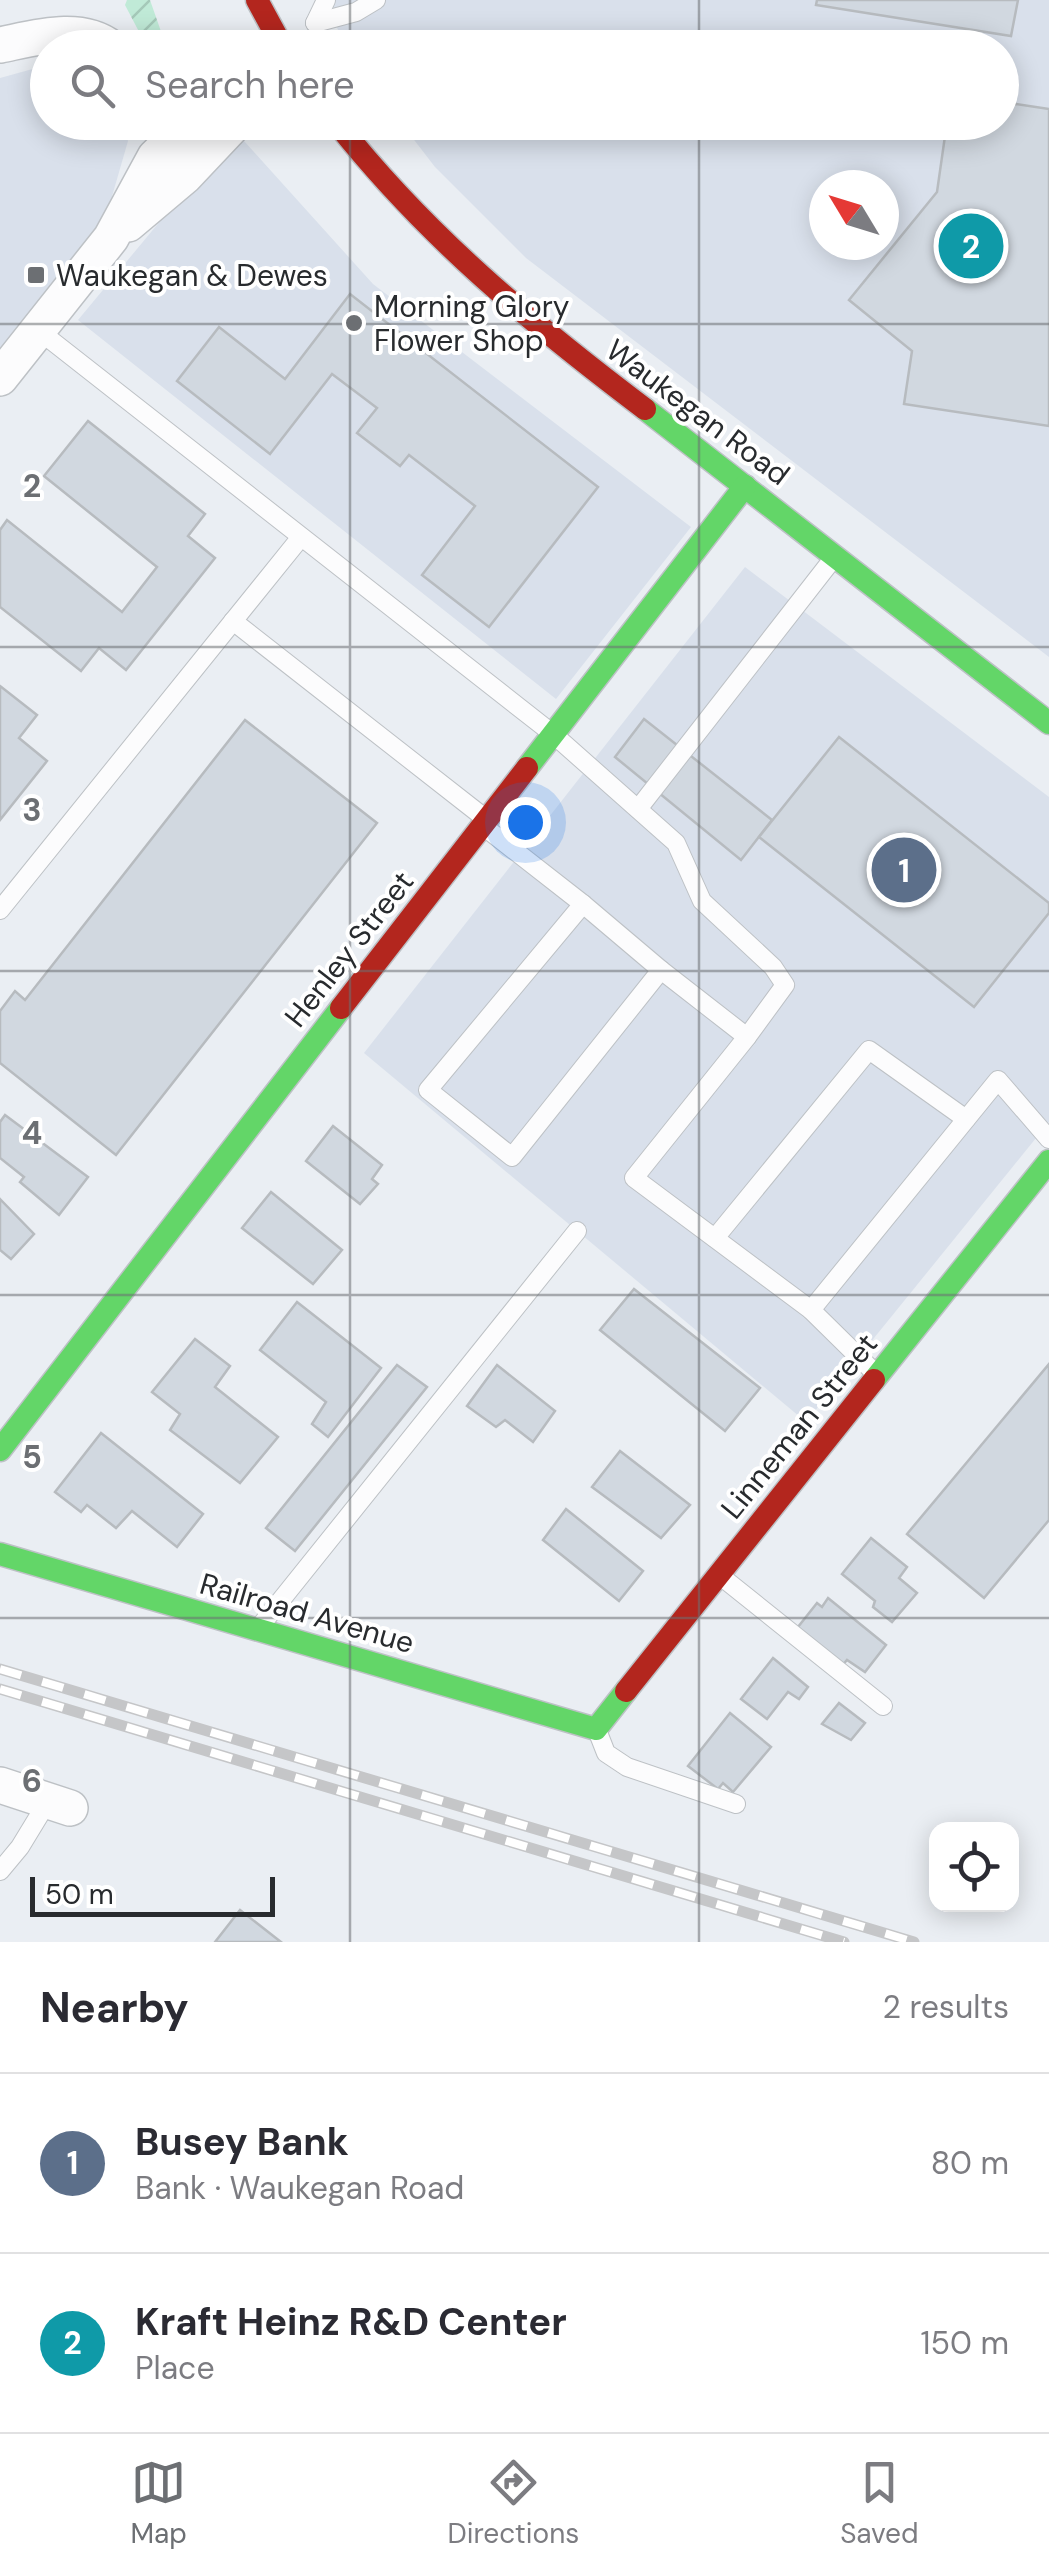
<!DOCTYPE html>
<meta charset="utf-8">
<style>
body{margin:0;font-family:"DM Sans",sans-serif;background:#f2f2f3;color:#2b2b33}
.controls{position:absolute;right:30px;bottom:30px;display:grid;overflow:hidden;border-radius:20px;box-shadow:0 5px 25px #0003}
.controls button{width:90px;height:90px;display:grid;place-items:center;padding:0;border:0;border-bottom:2px solid #e1e1e2;background:#fff;color:#2b2b33;font:50px sans-serif}
.compass{position:absolute;left:809px;top:170px;width:90px;height:90px;border-radius:50%;background:#fff;box-shadow:0 5px 25px #0003;rotate:308deg}
.scale{position:absolute;left:30px;bottom:25px;width:245px;box-sizing:border-box;padding-left:10px;border:5px solid #282b2e;border-top:0;font-size:28px;line-height:35px;white-space:nowrap;color:#282b2e;-webkit-text-stroke:8px #fff;paint-order:stroke}
.you{position:absolute;left:525px;top:822px;width:35px;height:35px;margin:-25px;border:8px solid #fff;border-radius:50%;background:#1a73e8;box-shadow:0 0 0 15px #1a73e833}
.badge{display:grid;place-items:center;width:65px;height:65px;border-radius:50%;background:#6c6f73;color:#fff;font-size:32px;font-weight:700}
.pin{position:absolute;translate:-50% -50%;border:5px solid #fff;box-shadow:0 2px 10px #0006}
.list{margin:0;padding:0;list-style:none}
h2{display:flex;justify-content:space-between;align-items:center;height:130px;margin:0;padding:0 40px;font-size:42px}
h2 small{font-size:32px;font-weight:400;color:#7c7c81}
.list li{display:grid;grid-template-columns:65px 1fr auto;gap:30px;align-items:center;box-sizing:border-box;height:180px;padding:0 40px;border-top:2px solid #e1e1e2}
.list b{display:block;font-size:38px;white-space:nowrap}
.list p{margin:0;font-size:32px;white-space:nowrap;color:#7c7c81}
.list em{font-size:32px;font-style:normal;color:#7c7c81}
.icon{flex:none;width:55px;height:55px;fill:none;stroke:currentColor;stroke-width:2;stroke-linecap:round;stroke-linejoin:round}
.map{position:relative;flex:none;width:1049px;height:1942px;overflow:hidden}
.search{position:absolute;background:#fff;box-shadow:0 5px 25px #0003;left:30px;right:30px;top:30px;height:110px;display:flex;align-items:center;gap:25px;box-sizing:border-box;padding:0 35px;border-radius:55px;color:#7c7c81;font-size:38px}
.sheet{height:490px;background:#fff}
nav{display:flex;justify-content:space-around;align-items:center;box-sizing:border-box;height:140px;border-top:2px solid #e1e1e2;background:#fff;font-size:28px;color:#7c7c81}
nav a{display:grid;justify-items:center;gap:5px}
nav .on{color:#6c6f73}
.map>svg:first-child{display:block}
.built{fill:#d9e0eb;fill-rule:evenodd}
.garden{fill:url(#garden-furrows)}
.building{fill:#d1d8e0;stroke:#b7bbbf;stroke-width:2.5}
.lines{fill:none;stroke-linecap:round;stroke-linejoin:round}
.lane-casing{stroke:#bdc1c5;stroke-width:20}
.street-casing{stroke:#bdc1c5;stroke-width:38}
.fast-casing{stroke:#bdc1c5;stroke-width:25}
.jam-casing{stroke:#bdc1c5;stroke-width:25}
.lane{stroke:#fcfcfd;stroke-width:18}
.street{stroke:#fcfcfd;stroke-width:35}
.fast{stroke:#63d668;stroke-width:22}
.jam{stroke:#b3261e;stroke-width:22}
.rail-casing{stroke:#c5c6c8;stroke-width:11}
.rail{stroke:#fff;stroke-width:8;stroke-dasharray:22;stroke-linecap:butt}
.grid{fill:none;stroke:#6c6f73;stroke-width:2.5;stroke-opacity:0.55}
.poi-dot{fill:#6c6f73;stroke:#fff;stroke-width:4}
.labels{text-anchor:middle;dominant-baseline:central;stroke-width:8;stroke-linejoin:round;paint-order:stroke}
.poi-label{font-size:30px;fill:#282b2e;stroke:#fff;text-anchor:start}
.street-label{font-size:30px;fill:#282b2e;stroke:#fff}
.grid-label{font-size:32px;text-anchor:middle;font-weight:bold;fill:#6c6f73;stroke:#fff;stroke-width:8;stroke-linejoin:round;paint-order:stroke}
</style>
<div class="map">
<svg width="1049" height="1942" viewBox="0 0 1049 1942">
<defs>
<pattern id="garden-furrows" width="10" height="10" patternUnits="userSpaceOnUse" patternTransform="scale(2.5)"><rect width="10" height="10" fill="#c0ead7"/><path d="M-1 1l2-2M0 10L10 0M9 11l2-2" fill="none" stroke="#a5c9b9"/></pattern>
</defs>
<rect width="100%" height="100%" fill="#eaeef3"/>
<g class="built">
<path d="M 321,0 L 1049,0 L 1049,657 L 526,258 L 435,167 L 401,123 L 1002,122 L 1002,48 L 348,47 ZM 824,185 L 884,185 L 884,245 L 824,245 Z"/>
<path d="M 47,65 L 48,122 L 122,123 L 128,141 L 104,224 L 0,352 L 0,78 Z"/>
<path d="M 235,131 L 373,284 L 691,527 L 556,699 L 78,320 Z"/>
<path d="M 745,567 L 1049,797 L 1049,1122 L 806,1422 L 364,1053 Z"/>
</g>
<path class="garden" d="M 127,0 L 150,0 L 164,40 L 175,47 L 147,47 L 125,5 Z"/>
<g class="building">
<path d="M 817,0 L 1018,0 L 1011,36 L 816,5 Z"/>
<path d="M 1002,102 L 1049,109 L 1049,426 L 904,404 L 912,351 L 849,300 L 937,192 L 947,122 L 1002,122 Z"/>
<path d="M 350,294 L 598,487 L 489,627 L 422,575 L 475,506 L 409,455 L 400,466 L 357,433 L 377,408 L 332,374 L 270,454 L 177,381 L 219,327 L 285,379 Z"/>
<path d="M 88,421 L 205,514 L 188,536 L 215,558 L 126,670 L 99,648 L 81,671 L 0,607 L 0,530 L 7,520 L 122,612 L 157,567 L 44,476 Z"/>
<path d="M 0,686 L 37,715 L 19,738 L 47,761 L 0,820 Z"/>
<path d="M 644,719 L 772,820 L 741,860 L 615,757 Z"/>
<path d="M 245,720 L 377,823 L 116,1155 L 0,1063 L 0,1011 L 15,991 L 25,1000 Z"/>
<path d="M 839,737 L 1049,903 L 1049,913 L 974,1007 L 759,837 Z"/>
<path d="M 5,1115 L 88,1177 L 59,1215 L 20,1182 L 24,1177 L 0,1158 L 0,1122 Z"/>
<path d="M 333,1126 L 382,1165 L 372,1179 L 378,1184 L 360,1204 L 306,1161 Z"/>
<path d="M 271,1192 L 342,1250 L 313,1284 L 242,1228 Z"/>
<path d="M 0,1199 L 34,1234 L 11,1259 L 0,1250 Z"/>
<path d="M 634,1289 L 760,1388 L 725,1431 L 600,1330 Z"/>
<path d="M 297,1302 L 381,1368 L 328,1437 L 312,1424 L 326,1402 L 260,1350 Z"/>
<path d="M 195,1339 L 230,1366 L 215,1387 L 278,1437 L 240,1483 L 170,1430 L 180,1414 L 152,1392 Z"/>
<path d="M 1049,1364 L 1049,1520 L 984,1598 L 907,1534 Z"/>
<path d="M 397,1365 L 427,1387 L 295,1551 L 266,1528 Z"/>
<path d="M 497,1365 L 555,1411 L 533,1442 L 505,1420 L 496,1427 L 467,1406 Z"/>
<path d="M 101,1433 L 203,1514 L 177,1547 L 132,1511 L 116,1528 L 87,1505 L 81,1512 L 55,1492 Z"/>
<path d="M 620,1451 L 690,1505 L 661,1538 L 592,1487 Z"/>
<path d="M 566,1509 L 643,1571 L 619,1601 L 543,1540 Z"/>
<path d="M 871,1538 L 907,1567 L 899,1578 L 917,1593 L 892,1622 L 873,1607 L 875,1601 L 842,1574 Z"/>
<path d="M 828,1598 L 886,1645 L 865,1672 L 847,1660 L 840,1668 L 794,1632 L 817,1603 L 822,1607 Z"/>
<path d="M 773,1658 L 808,1687 L 799,1699 L 788,1692 L 767,1719 L 741,1699 Z"/>
<path d="M 839,1703 L 865,1723 L 851,1740 L 822,1724 Z"/>
<path d="M 730,1713 L 771,1747 L 733,1792 L 723,1783 L 718,1789 L 688,1766 Z"/>
<path d="M 240,1910 L 281,1942 L 215,1942 Z"/>
</g>
<g class="lines">
<defs>
<g id="lane">
<path d="M 315,23 L 356,12 L 376,0"/>
<path d="M 315,23 L 326,0"/>
<path d="M 38,330 L 553,734 L 676,843 L 702,901 L 773,967 L 785,985 L 747,1037"/>
<path d="M 233,621 L 486,819"/>
<path d="M 638,809 L 832,560"/>
<path d="M 487,829 L 583,904 L 428,1090 L 512,1157 L 661,970 L 747,1037 L 634,1178 L 811,1310 L 998,1080 L 1049,1139"/>
<path d="M 583,904 L 661,970"/>
<path d="M 0,910 L 301,537"/>
<path d="M 715,1238 L 869,1050 L 966,1119"/>
<path d="M 811,1310 L 875,1373"/>
<path d="M 723,1578 L 883,1706"/>
<path d="M 261,1625 L 577,1231"/>
<path d="M 597,1730 L 606,1753 L 627,1767 L 736,1804"/>
<path d="M 0,1871 L 20,1847 L 48,1801"/>
</g>
<g id="street">
<path d="M 0,45 C 35,38 81,24 111,48"/>
<path d="M 128,224 L 185,176 L 236,122"/>
<path d="M 0,378 L 111,238 L 155,157 L 191,122"/>
<path d="M 0,1785 L 70,1808"/>
</g>
<g id="fast">
<path d="M 645,409 L 1049,723"/>
<path d="M 527,768 L 745,486"/>
<path d="M 874,1380 L 1049,1161"/>
<path d="M 0,1450 L 341,1008"/>
<path d="M 0,1554 L 596,1729 L 626,1691"/>
</g>
<g id="jam">
<path d="M 257,0 L 283,48"/>
<path d="M 336,122 C 425,235 531,323 645,409"/>
<path d="M 341,1008 L 527,768"/>
<path d="M 626,1691 L 874,1380"/>
</g>
</defs>
<use href="#lane" class="lane-casing"/>
<use href="#street" class="street-casing"/>
<use href="#fast" class="fast-casing"/>
<use href="#jam" class="jam-casing"/>
<use href="#lane" class="lane"/>
<use href="#street" class="street"/>
<use href="#fast" class="fast"/>
<use href="#jam" class="jam"/>
<defs>
<g id="rail">
<path d="M 0,1669 L 914,1942"/>
<path d="M 0,1689 L 844,1942"/>
</g>
</defs>
<use href="#rail" class="rail-casing"/>
<use href="#rail" class="rail"/>
</g>
<path class="grid" d="M 350,0 L 350,48M 699,0 L 699,48M 350,122 L 350,1942M 699,122 L 699,1942M 0,324 L 1049,324M 0,647 L 1049,647M 0,971 L 1049,971M 0,1295 L 1049,1295M 0,1618 L 1049,1618"/>
<g class="poi-dot">
<rect x="26" y="265" width="20" height="20" rx="5"/>
<circle cx="354" cy="323" r="10"/>
</g>
<g class="labels">
<g class="poi-label">
<text x="56" y="275">Waukegan &amp; Dewes</text>
<text x="374" y="306">Morning Glory<tspan x="374" dy="34">Flower Shop</tspan></text>
</g>
<g class="street-label">
<text transform="translate(698 412) rotate(37)">Waukegan Road</text>
<text transform="translate(349 949) rotate(-52)">Henley Street</text>
<text transform="translate(799 1426) rotate(-51)">Linneman Street</text>
<text transform="translate(307 1613) rotate(16)">Railroad Avenue</text>
</g>
</g>
<g class="grid-label">
<text x="32" y="497">2</text>
<text x="32" y="821">3</text>
<text x="32" y="1144">4</text>
<text x="32" y="1468">5</text>
<text x="32" y="1792">6</text>
</g>
</svg>
<div class="controls">
<button><svg class="icon" aria-label="locate" viewBox="0 0 24 24"><circle cx="12" cy="12" r="6"/><path d="M12 2v4M12 18v4M2 12h4M18 12h4"/></svg></button>
</div>
<svg class="compass" viewBox="-18 -18 36 36"><path d="M0-13l5 13h-10z" fill="#e53935"/><path d="M0 13l5-13h-10z" fill="#7c7c81"/></svg>
<div class="scale">50 m</div>
<div class="you"></div>
<div class="pin badge" style="left:904px;top:870px;background:#5c6f8a">1</div>
<div class="pin badge" style="left:971px;top:246px;background:#0f9aa8">2</div>
<div class="search"><svg class="icon" aria-label="search" viewBox="0 0 24 24"><circle cx="10" cy="10" r="6"/><path d="M15 15l6 6"/></svg>Search here</div>
</div>
<section class="sheet">
<h2>Nearby<small>2 results</small></h2>
<ul class="list">
<li><span class="badge" style="background:#5c6f8a">1</span><div><b>Busey Bank</b><p>Bank · Waukegan Road</p></div><em>80 m</em></li>
<li><span class="badge" style="background:#0f9aa8">2</span><div><b>Kraft Heinz R&amp;D Center</b><p>Place</p></div><em>150 m</em></li>
</ul>
</section>
<nav>
<a class="on"><svg class="icon" aria-label="map" viewBox="0 0 24 24"><path d="M3 6l6-2 6 2 6-2v14l-6 2-6-2-6 2zM9 4v14M15 6v14"/></svg>Map</a>
<a><svg class="icon" aria-label="directions" viewBox="0 0 24 24"><path d="M12 3l9 9-9 9-9-9zM9 14v-3h6M13 9l2 2-2 2"/></svg>Directions</a>
<a><svg class="icon" aria-label="saved" viewBox="0 0 24 24"><path d="M7 4h10v16l-5-4-5 4z"/></svg>Saved</a>
</nav>
